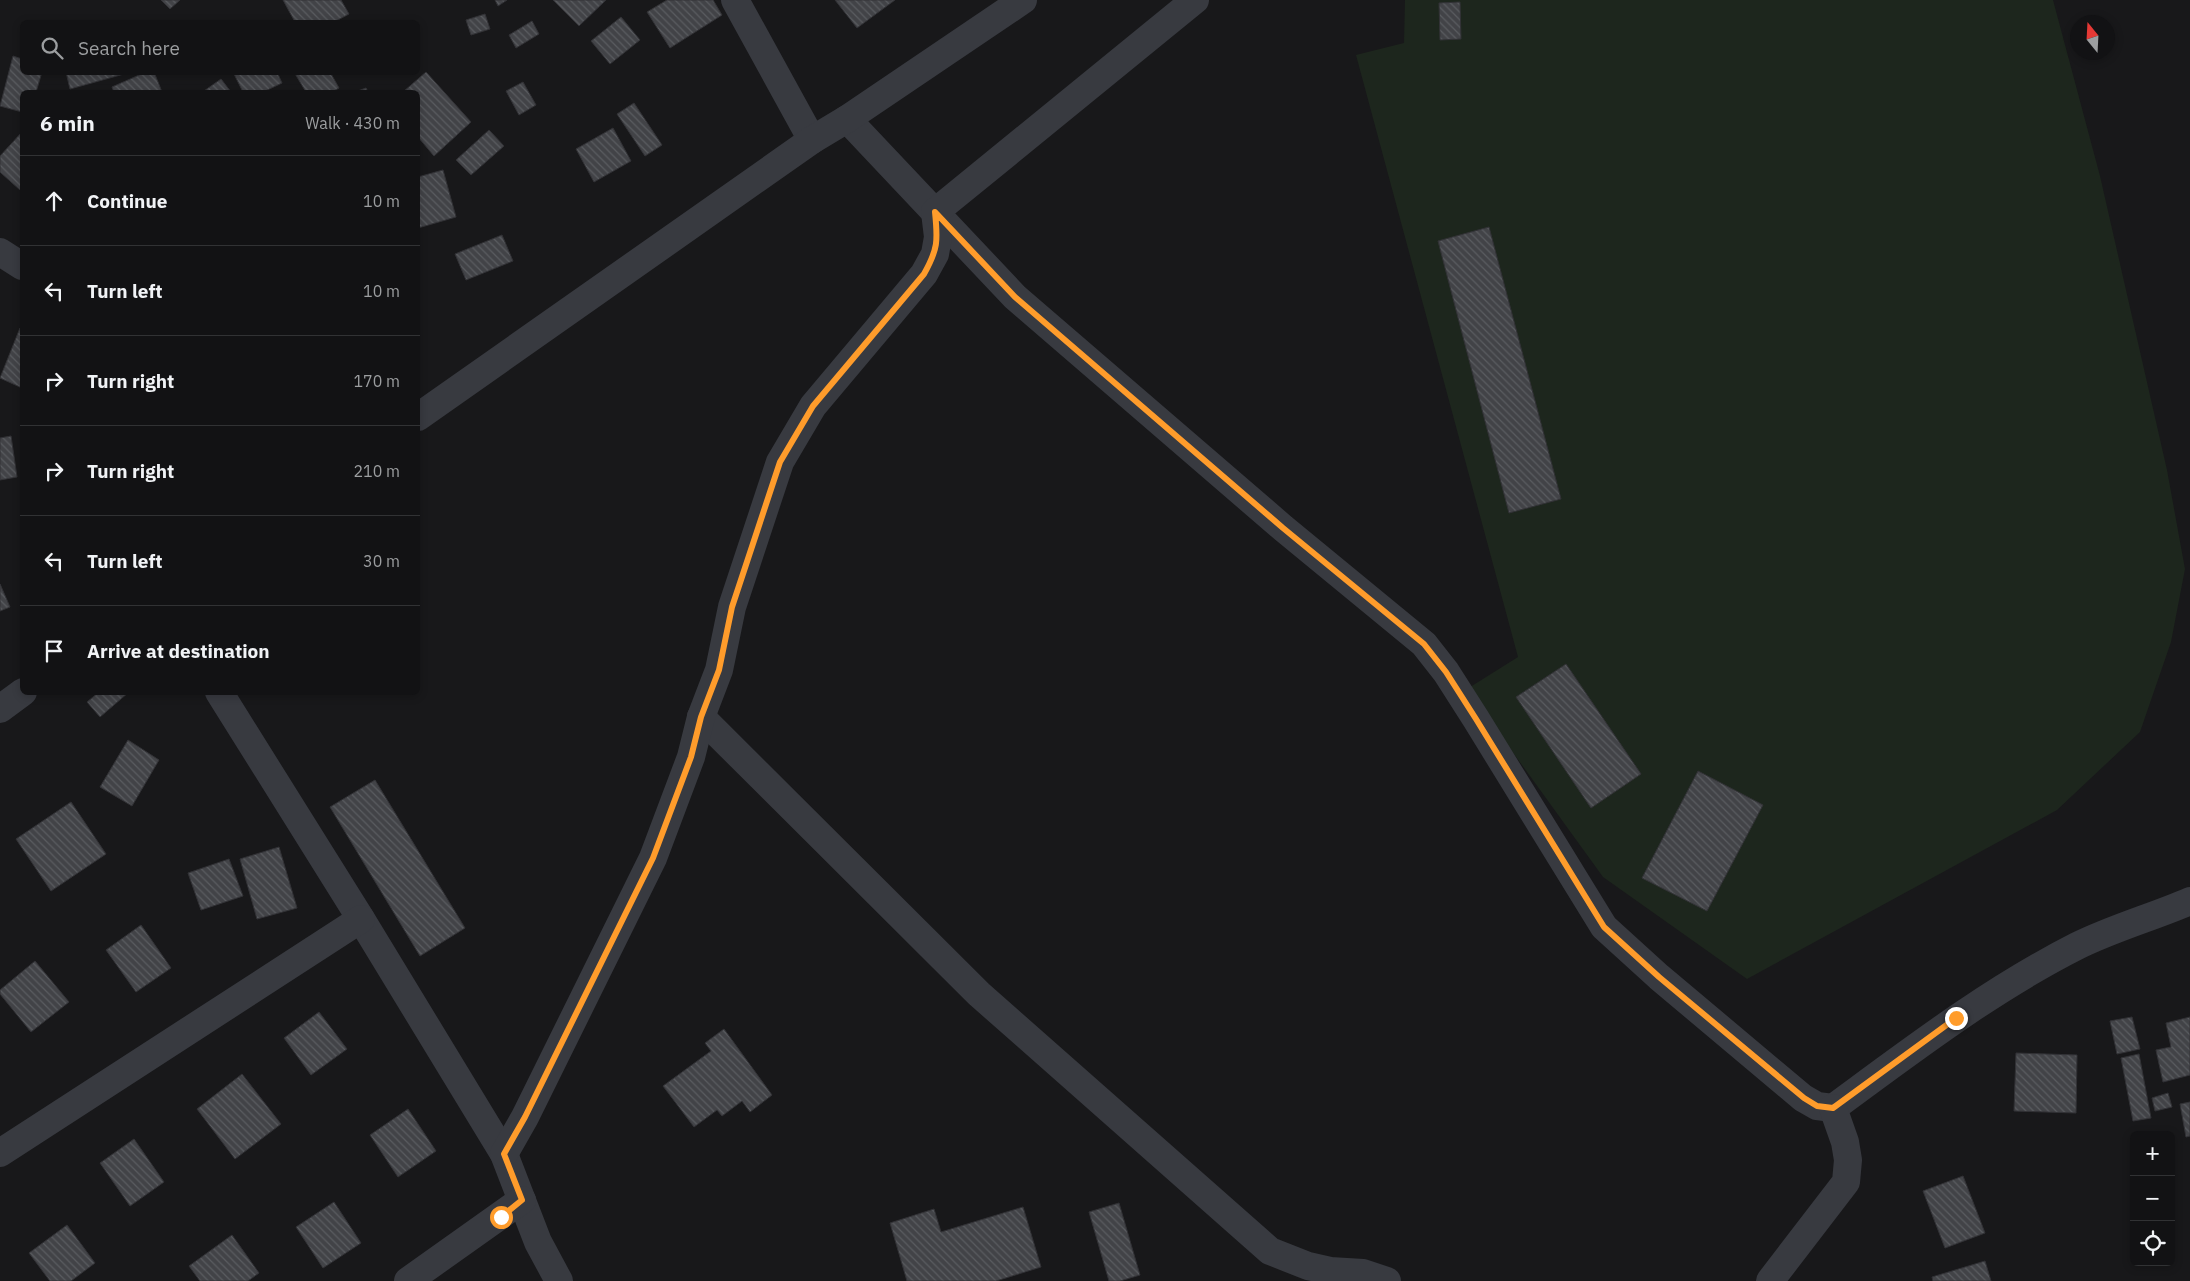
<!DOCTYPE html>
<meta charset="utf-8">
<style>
body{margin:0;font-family:"IBM Plex Sans",sans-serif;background:#1f2022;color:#f1f3f6}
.controls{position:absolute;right:15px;bottom:15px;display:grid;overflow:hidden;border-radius:8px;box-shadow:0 2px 8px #0003}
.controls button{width:45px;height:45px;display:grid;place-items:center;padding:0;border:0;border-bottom:1px solid #313234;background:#121214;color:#f1f3f6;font:25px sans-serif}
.compass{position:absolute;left:2070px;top:15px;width:45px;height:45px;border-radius:50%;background:#121214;box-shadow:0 2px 8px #0003;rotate:342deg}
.stop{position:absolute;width:15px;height:15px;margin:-11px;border:4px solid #ff9c2b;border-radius:50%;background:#fff}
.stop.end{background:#ff9c2b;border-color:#fff;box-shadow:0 1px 5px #0008}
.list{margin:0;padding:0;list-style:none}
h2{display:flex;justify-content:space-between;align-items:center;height:65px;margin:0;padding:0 20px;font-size:21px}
h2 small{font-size:16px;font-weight:400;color:#9c9ea0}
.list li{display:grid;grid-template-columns:32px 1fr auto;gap:15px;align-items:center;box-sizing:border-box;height:90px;padding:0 20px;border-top:1px solid #313234}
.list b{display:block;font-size:19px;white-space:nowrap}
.list em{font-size:16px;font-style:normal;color:#9c9ea0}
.icon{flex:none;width:28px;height:28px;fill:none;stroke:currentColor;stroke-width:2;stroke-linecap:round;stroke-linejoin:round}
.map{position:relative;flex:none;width:2190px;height:1281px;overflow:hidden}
.search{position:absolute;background:#121214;box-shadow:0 2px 8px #0003;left:20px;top:20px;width:400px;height:55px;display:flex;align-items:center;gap:12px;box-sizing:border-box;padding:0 18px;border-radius:8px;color:#9c9ea0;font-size:19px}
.panel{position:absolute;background:#121214;box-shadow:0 2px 8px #0003;left:20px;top:90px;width:400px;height:605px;border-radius:8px}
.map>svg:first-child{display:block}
.garden{fill:#1d261d}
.building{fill:url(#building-back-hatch);stroke:#323236}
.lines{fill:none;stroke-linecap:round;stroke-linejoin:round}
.minor{stroke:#383a40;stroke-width:28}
.route{stroke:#ff9c2b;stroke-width:6}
</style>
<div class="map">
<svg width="2190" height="1281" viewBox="0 0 2190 1281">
<defs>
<pattern id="building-back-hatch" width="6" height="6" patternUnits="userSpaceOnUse" patternTransform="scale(1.25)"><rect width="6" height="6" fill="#424347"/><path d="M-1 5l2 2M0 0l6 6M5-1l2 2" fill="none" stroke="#5a5c60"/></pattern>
</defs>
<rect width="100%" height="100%" fill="#18181a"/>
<path class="garden" d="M 1405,0 L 2053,0 L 2100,176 L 2167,470 L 2185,569 L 2171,642 L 2140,732 L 2057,810 L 1747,979 L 1603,877 L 1467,689 L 1518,657 L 1356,55 L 1404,43 Z"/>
<g class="building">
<path d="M 161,0 L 180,0 L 170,9 Z"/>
<path d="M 283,0 L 341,0 L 349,14 L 334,22 L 295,22 Z"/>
<path d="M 495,0 L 507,0 L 498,6 Z"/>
<path d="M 553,0 L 606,0 L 579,26 Z"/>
<path d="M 667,0 L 713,0 L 722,15 L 670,48 L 647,12 Z"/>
<path d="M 835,0 L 895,0 L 857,28 Z"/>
<path d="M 1460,2 L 1461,39 L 1440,40 L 1439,3 Z"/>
<path d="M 485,14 L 490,29 L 471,35 L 466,20 Z"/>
<path d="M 621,17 L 640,40 L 610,64 L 591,41 Z"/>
<path d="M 532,21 L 539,34 L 516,48 L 509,35 Z"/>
<path d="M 13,56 L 22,59 L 22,72 L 42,72 L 36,92 L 22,92 L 22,112 L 0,106 Z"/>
<path d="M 66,72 L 124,72 L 124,74 L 70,89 Z"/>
<path d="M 146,72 L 154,72 L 162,92 L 114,92 L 112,87 Z"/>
<path d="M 233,72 L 277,72 L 282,83 L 263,92 L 243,92 Z"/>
<path d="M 294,72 L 330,72 L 339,88 L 332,92 L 306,92 Z"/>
<path d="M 426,72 L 471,122 L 434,156 L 418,137 L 418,92 L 403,92 Z"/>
<path d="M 221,79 L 231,92 L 205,92 L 204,91 Z"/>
<path d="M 523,82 L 536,105 L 519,115 L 506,91 Z"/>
<path d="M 366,88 L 368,92 L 355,92 Z"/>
<path d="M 634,103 L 662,145 L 645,156 L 617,114 Z"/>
<path d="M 613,128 L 631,161 L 594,182 L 576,149 Z"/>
<path d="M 489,130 L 504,146 L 471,175 L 456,160 Z"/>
<path d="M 22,132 L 22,188 L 20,190 L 0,172 L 0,156 Z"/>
<path d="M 443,170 L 456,217 L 418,228 L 418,177 Z"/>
<path d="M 1489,227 L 1561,499 L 1509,513 L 1438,241 Z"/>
<path d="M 502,235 L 513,261 L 466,280 L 455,254 Z"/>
<path d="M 20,328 L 22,329 L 22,388 L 0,378 Z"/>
<path d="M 11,436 L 17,477 L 0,480 L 0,438 Z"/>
<path d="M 0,584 L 10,607 L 0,611 Z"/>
<path d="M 1566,664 L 1641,774 L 1591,808 L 1516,697 Z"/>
<path d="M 99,692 L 129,692 L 100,717 L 87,702 Z"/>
<path d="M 128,740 L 159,760 L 132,806 L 100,787 Z"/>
<path d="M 1698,771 L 1763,805 L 1707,911 L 1642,878 Z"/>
<path d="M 375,780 L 465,928 L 420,956 L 330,807 Z"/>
<path d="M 71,802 L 106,854 L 51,891 L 16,839 Z"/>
<path d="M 279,847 L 297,908 L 257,919 L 240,859 Z"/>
<path d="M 229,859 L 243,896 L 201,910 L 188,873 Z"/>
<path d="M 141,925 L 171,968 L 136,992 L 106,950 Z"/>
<path d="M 35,961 L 69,1002 L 31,1032 L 0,994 L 0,990 Z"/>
<path d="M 319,1012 L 347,1049 L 311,1075 L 284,1038 Z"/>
<path d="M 2132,1017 L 2140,1049 L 2117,1054 L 2110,1021 Z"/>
<path d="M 2190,1017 L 2190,1075 L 2163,1082 L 2156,1050 L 2171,1047 L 2166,1023 Z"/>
<path d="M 724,1029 L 772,1095 L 750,1112 L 742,1101 L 722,1116 L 717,1110 L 694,1127 L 663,1086 L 711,1051 L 705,1043 Z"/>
<path d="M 2016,1053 L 2077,1055 L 2076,1113 L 2014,1111 Z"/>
<path d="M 2139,1054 L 2151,1118 L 2133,1121 L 2121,1058 Z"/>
<path d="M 242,1074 L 281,1124 L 235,1159 L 197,1109 Z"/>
<path d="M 2168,1093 L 2172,1107 L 2155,1111 L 2152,1098 Z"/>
<path d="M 2190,1102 L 2190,1136 L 2186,1137 L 2180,1104 Z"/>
<path d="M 408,1109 L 436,1151 L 398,1177 L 370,1135 Z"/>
<path d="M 134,1139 L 164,1182 L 130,1206 L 100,1163 Z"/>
<path d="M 1963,1176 L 1985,1233 L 1945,1248 L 1923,1191 Z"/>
<path d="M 334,1202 L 361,1243 L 323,1268 L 296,1227 Z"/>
<path d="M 1119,1203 L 1140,1275 L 1120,1281 L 1109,1281 L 1089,1212 Z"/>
<path d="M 1023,1207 L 1041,1267 L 996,1281 L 907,1281 L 890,1223 L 934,1209 L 941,1232 Z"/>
<path d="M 67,1225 L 95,1263 L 71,1281 L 50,1281 L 29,1253 Z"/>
<path d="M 232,1235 L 259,1273 L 248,1281 L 200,1281 L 189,1266 Z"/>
<path d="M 1985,1261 L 1991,1281 L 1933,1281 L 1932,1277 Z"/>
</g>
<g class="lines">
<g class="minor">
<path d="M 735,0 L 812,140"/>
<path d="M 847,119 L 1015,297 L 1283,528 L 1424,644 L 1446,672 L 1476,719 L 1604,927 L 1659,977 L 1803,1098 L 1817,1106 L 1833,1108 C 1912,1050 1990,990 2077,946 C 2113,928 2153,917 2190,901"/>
<path d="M 0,252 L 22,266"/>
<path d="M 418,417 L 812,140 L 847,119 L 1023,0"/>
<path d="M 219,692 L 361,919 L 504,1154 L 538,1242 L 559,1281"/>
<path d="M 0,709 L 23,692"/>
<path d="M 701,717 L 979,994 L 1270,1251 L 1308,1266 L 1330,1271 L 1363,1273 L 1387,1281"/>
<path d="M 0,1153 L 361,919"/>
<path d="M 504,1154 L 525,1117 L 653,858 L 691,757 L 701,717 L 719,670 L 732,607 L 780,462 L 813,406 L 924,274 L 935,254 L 938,237 L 935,212 L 1195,0"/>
<path d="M 408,1281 L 522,1200"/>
<path d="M 1770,1281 L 1846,1182 L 1848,1160 L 1845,1142 L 1833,1108"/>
</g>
</g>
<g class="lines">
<path class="route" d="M 501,1217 L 522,1200 L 504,1154 L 525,1117 L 653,858 L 691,757 L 701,717 L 719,670 L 732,607 L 780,462 L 813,406 L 924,274 C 938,249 938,241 935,212 L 1015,297 L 1283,528 L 1424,644 L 1446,672 L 1476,719 L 1604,927 L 1659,977 L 1804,1098 L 1817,1106 L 1833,1108 L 1956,1018"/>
</g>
</svg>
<div class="controls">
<button>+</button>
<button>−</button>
<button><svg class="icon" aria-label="locate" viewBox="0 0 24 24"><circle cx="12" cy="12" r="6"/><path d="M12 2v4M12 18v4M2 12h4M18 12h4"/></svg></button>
</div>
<svg class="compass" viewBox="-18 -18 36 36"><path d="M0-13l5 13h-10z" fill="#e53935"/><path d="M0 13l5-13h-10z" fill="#9c9ea0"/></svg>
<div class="stop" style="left:501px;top:1217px"></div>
<div class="stop end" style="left:1956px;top:1018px"></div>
<div class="search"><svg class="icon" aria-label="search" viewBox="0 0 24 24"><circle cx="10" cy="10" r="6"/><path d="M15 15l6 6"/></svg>Search here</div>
<section class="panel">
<h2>6 min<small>Walk · 430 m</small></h2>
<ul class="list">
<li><svg class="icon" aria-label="ahead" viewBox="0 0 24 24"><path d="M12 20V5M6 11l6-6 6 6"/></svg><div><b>Continue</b></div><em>10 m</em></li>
<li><svg class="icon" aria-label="left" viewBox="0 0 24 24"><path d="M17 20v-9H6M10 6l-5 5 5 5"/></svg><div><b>Turn left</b></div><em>10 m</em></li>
<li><svg class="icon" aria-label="right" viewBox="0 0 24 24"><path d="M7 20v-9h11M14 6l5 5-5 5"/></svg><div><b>Turn right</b></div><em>170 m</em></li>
<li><svg class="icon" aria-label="right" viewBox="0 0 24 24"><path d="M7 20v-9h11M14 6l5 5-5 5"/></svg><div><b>Turn right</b></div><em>210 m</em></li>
<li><svg class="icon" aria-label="left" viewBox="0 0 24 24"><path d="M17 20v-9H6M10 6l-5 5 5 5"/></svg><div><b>Turn left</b></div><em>30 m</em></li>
<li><svg class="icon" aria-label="arrive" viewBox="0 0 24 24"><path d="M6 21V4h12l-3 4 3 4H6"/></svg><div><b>Arrive at destination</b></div></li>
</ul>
</section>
</div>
